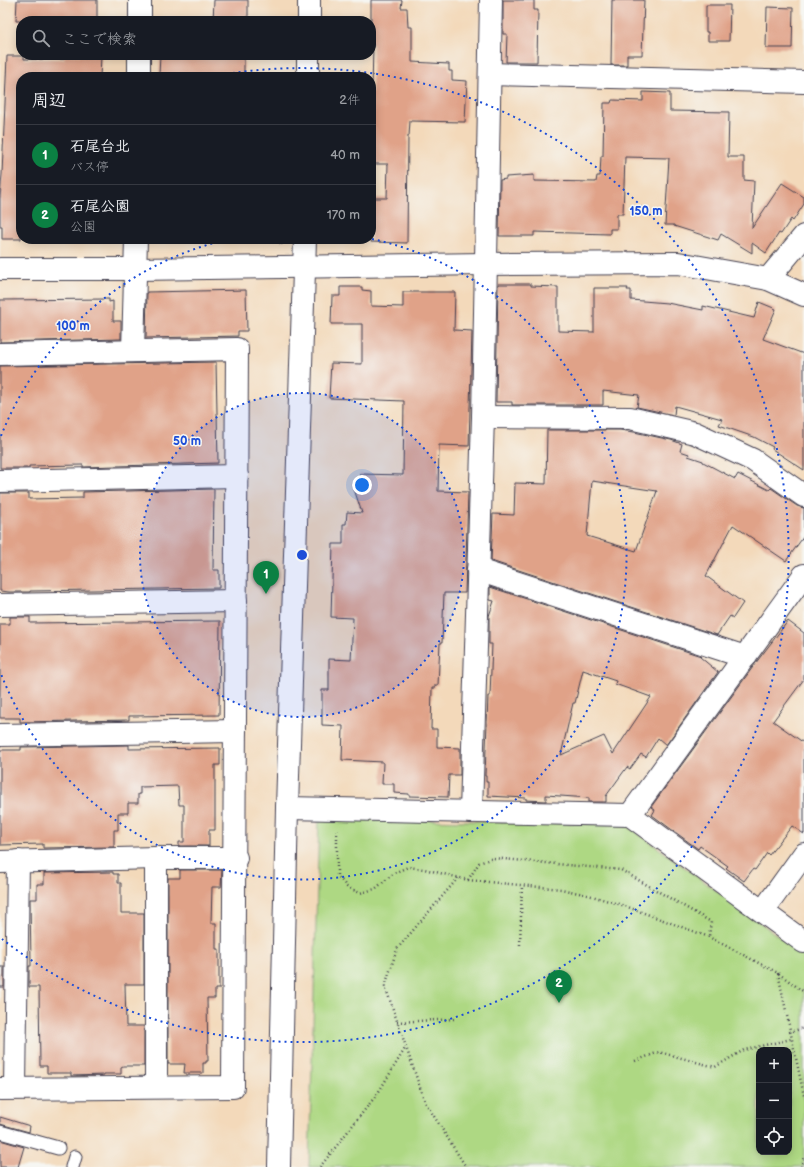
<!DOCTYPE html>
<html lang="ja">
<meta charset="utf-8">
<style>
body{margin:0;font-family:"Balsamiq Sans","Klee One",sans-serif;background:#242831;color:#f1f3f6}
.controls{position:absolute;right:12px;bottom:12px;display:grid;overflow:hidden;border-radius:8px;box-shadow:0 2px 10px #0003}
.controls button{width:36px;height:36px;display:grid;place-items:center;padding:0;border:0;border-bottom:1px solid #363941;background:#171b24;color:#f1f3f6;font:20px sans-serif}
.you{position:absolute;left:362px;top:485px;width:14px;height:14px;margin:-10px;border:3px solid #fff;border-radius:50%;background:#1a73e8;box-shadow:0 0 0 6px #1a73e833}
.badge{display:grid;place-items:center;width:26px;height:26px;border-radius:50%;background:#0b8043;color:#fff;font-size:13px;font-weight:700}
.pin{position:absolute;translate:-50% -33px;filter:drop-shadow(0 1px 2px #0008)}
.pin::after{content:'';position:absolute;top:21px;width:14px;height:12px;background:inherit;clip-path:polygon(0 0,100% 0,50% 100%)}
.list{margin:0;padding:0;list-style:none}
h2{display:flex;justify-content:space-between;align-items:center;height:52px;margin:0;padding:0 16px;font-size:17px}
h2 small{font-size:13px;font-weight:400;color:#9ea1a6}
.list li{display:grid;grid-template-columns:26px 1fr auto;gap:12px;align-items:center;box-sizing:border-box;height:60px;padding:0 16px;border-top:1px solid #363941}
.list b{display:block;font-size:15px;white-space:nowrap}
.list p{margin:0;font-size:13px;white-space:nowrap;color:#9ea1a6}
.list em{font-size:13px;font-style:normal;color:#9ea1a6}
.icon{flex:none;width:22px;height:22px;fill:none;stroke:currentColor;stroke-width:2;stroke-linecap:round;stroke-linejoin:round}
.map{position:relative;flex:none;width:804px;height:1167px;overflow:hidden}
.search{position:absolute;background:#171b24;box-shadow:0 2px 10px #0003;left:16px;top:16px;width:360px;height:44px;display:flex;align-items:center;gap:10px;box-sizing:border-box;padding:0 14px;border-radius:16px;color:#9ea1a6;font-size:15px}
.panel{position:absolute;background:#171b24;box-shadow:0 2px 10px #0003;left:16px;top:72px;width:360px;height:172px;border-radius:16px}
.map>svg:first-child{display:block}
.green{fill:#aed883;stroke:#687d5f;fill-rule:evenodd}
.building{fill:#e0a288;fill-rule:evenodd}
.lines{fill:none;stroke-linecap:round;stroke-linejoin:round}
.service-casing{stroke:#413d4e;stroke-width:15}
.minor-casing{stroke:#413d4e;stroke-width:24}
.tertiary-casing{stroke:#413d4e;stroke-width:24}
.path{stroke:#413d4e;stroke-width:2.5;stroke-dasharray:1 3;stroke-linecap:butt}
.service{stroke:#fff;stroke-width:13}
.minor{stroke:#fff;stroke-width:22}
.tertiary{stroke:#fff;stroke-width:22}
.ring{fill:none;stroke:#1d4ed8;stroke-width:2;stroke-dasharray:2 4}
.centre{fill:#1d4ed8;stroke:#f6f6f2;stroke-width:2}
.ring-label{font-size:12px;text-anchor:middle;font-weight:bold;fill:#1d4ed8;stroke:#f6f6f2;stroke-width:3;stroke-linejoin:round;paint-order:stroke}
</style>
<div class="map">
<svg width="804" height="1167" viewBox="0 0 804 1167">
<rect width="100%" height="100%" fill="#f6f6f2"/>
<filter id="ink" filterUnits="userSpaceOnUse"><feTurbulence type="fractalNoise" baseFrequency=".025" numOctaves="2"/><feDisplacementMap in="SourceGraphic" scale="8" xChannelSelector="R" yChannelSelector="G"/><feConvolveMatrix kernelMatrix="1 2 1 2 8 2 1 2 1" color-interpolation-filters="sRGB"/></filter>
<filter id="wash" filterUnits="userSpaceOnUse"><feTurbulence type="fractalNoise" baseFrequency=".012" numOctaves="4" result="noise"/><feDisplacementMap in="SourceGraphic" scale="16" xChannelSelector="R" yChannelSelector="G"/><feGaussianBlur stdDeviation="0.9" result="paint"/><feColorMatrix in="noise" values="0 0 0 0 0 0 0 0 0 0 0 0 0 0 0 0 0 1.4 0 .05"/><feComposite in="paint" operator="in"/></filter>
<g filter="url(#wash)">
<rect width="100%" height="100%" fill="#f3d9ba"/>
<path class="green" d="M 319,818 L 620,824 L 631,828 L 804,955 L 804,1167 L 309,1167 ZM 759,1050 L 789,1050 L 789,1152 L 759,1152 Z"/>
<g id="blocks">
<g class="building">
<path d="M 17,0 L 97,0 L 97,21 L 16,21 Z"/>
<path d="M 214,0 L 248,0 L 248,21 L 213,21 Z"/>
<path d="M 371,0 L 402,0 L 401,8 L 407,8 L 408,27 L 412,27 L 412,62 L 449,64 L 449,71 L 452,71 L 452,80 L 467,81 L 465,122 L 410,121 L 409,136 L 408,136 L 407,243 L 371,242 L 371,198 L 387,198 L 388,164 L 371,164 L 371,92 L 372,92 L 373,44 L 371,44 Z"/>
<path d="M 503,0 L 534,0 L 534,10 L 538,10 L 537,62 L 506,62 L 507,34 L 503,34 Z"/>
<path d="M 612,0 L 644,0 L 642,55 L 627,55 L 627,65 L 611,65 Z"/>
<path d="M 706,5 L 730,5 L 729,41 L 708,41 L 708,32 L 706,32 Z"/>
<path d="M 767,7 L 793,8 L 792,48 L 766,48 Z"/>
<path d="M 68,55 L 101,56 L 100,77 L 21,77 L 21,239 L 2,239 L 2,226 L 0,226 L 0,198 L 2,174 L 7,56 L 24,56 L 24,59 L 64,59 L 64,56 L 68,56 Z"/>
<path d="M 160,55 L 244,55 L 244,77 L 165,77 L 165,75 L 159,75 Z"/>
<path d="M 643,92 L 670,93 L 670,111 L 729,112 L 728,157 L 744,157 L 744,180 L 754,181 L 752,228 L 782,183 L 804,197 L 804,204 L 793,221 L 791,219 L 781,234 L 779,233 L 766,253 L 752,243 L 752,253 L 721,234 L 718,240 L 674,226 L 674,225 L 665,225 L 669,158 L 625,157 L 623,214 L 617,214 L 617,229 L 610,229 L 610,234 L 534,232 L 534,236 L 499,236 L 500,180 L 506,179 L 506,177 L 534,175 L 534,181 L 596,182 L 597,176 L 600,176 L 601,156 L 603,156 L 604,103 L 611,103 L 612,100 L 643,101 Z"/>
<path d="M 498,284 L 531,284 L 531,286 L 558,287 L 558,331 L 594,332 L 594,288 L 628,288 L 627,290 L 631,290 L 631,300 L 667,303 L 703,310 L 703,306 L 754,318 L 759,302 L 776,309 L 763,339 L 804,354 L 804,470 L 772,449 L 773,447 L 754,437 L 719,425 L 722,419 L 675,406 L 674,415 L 637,407 L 639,395 L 603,391 L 603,405 L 512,405 L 512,402 L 496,402 Z"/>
<path d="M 340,287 L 362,287 L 362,290 L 371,291 L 371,306 L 403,307 L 403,292 L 455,292 L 454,330 L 472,331 L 469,446 L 439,445 L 438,491 L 468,492 L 465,593 L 444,593 L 442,643 L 440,643 L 438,685 L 435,685 L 435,688 L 432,688 L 431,729 L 437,729 L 437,747 L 460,748 L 460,775 L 449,775 L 448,797 L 409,796 L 409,794 L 394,793 L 394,784 L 382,784 L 383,762 L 342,760 L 343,726 L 322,725 L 322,690 L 329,690 L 329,659 L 351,660 L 353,618 L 331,617 L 333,544 L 343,544 L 343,524 L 346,524 L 347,512 L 362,513 L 352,483 L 360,479 L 360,474 L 403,475 L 404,401 L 329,398 L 331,363 L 362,364 L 362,324 L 331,324 L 332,296 L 340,296 Z"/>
<path d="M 246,290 L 247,331 L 238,331 L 238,336 L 146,338 L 147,292 Z"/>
<path d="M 109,299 L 109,302 L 113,301 L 113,321 L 121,321 L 121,339 L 0,342 L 0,300 Z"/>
<path d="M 216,362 L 218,463 L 83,467 L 83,465 L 29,466 L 29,468 L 0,468 L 0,366 Z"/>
<path d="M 547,430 L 620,430 L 634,432 L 671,440 L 682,444 L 680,451 L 689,454 L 688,456 L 703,461 L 703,462 L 735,479 L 738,474 L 769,490 L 771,488 L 797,506 L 804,508 L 804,536 L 786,561 L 733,525 L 706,576 L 743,603 L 733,618 L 730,616 L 717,635 L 491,561 L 493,514 L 514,515 L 515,483 L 546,484 ZM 592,481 L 657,491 L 636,551 L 587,536 Z"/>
<path d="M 214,489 L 213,570 L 219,570 L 219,588 L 30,591 L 30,592 L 9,592 L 0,591 L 0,493 L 29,493 L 29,499 L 83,498 L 83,492 Z"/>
<path d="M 490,587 L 701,656 L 700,657 L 718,672 L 666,745 L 658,738 L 646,757 L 641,754 L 630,769 L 627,767 L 606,796 L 606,802 L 589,802 L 589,798 L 546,795 L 546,801 L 526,800 L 526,798 L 488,796 L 488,782 L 486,782 L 486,776 L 485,776 L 488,696 L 490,696 L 492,644 L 489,644 L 489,616 L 494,601 L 490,600 ZM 583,670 L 616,681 L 615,684 L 651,697 L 613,754 L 604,736 L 561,755 L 573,703 L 575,703 Z"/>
<path d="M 10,617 L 30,617 L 30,623 L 220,621 L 219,715 L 129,716 L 129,720 L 20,722 L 20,718 L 0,718 L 0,624 L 10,624 Z"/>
<path d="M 788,621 L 804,633 L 804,679 L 773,721 L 804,743 L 804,834 L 792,826 L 769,855 L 767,853 L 755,870 L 753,869 L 744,881 L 726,868 L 728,866 L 700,846 L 698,849 L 652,815 L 655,810 L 651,807 L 758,660 Z"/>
<path d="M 129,745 L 129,749 L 220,748 L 220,765 L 215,765 L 215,830 L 209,830 L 209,846 L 179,846 L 179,842 L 184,842 L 184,805 L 179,805 L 178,786 L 140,787 L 140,794 L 138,794 L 138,803 L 128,803 L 128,813 L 118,813 L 118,830 L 114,830 L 114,847 L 43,848 L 43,844 L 0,845 L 0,750 L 21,750 L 21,747 Z"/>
<path d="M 180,870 L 222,870 L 221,887 L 212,887 L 211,923 L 216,923 L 216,949 L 219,949 L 219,989 L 215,989 L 215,998 L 207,998 L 208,1061 L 206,1061 L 206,1063 L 203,1063 L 203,1073 L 184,1073 L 185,1064 L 168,1064 L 168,878 L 180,878 Z"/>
<path d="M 113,872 L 113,874 L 118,874 L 118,883 L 121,883 L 121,913 L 144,913 L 144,984 L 125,984 L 126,1026 L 144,1026 L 144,1066 L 123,1066 L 121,1067 L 121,1074 L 104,1074 L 104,1075 L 71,1076 L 71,1073 L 47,1073 L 47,1066 L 40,1066 L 39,987 L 29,987 L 29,966 L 31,966 L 30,899 L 37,899 L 37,884 L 44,884 L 44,873 Z"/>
<rect x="0" y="967" width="4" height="20"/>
<path d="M 0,1117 L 30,1126 L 29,1132 L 0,1124 Z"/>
<path d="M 0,1140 L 24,1147 L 18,1167 L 0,1167 Z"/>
</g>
</g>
</g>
<g filter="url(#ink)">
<use href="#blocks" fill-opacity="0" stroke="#413d4e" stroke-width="1"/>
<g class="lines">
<defs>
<g id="service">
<path d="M 0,1132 L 58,1148"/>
<path d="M 72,1167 L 75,1157"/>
</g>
<g id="minor">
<path d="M 140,21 L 140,0"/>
<path d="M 490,74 L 804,82"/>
<path d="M 139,77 L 139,55"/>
<path d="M 768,279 L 804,236"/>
<path d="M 133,351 L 136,239"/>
<path d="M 0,354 L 237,349 C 237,595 236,841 233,1087 L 0,1089"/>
<path d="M 483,417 L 630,418 L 695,433 L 753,460 L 804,496"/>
<path d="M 0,481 L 237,476"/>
<path d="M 478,570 L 745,657"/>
<path d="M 0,605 L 236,601"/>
<path d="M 0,735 L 235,731"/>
<path d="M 287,808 L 630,815 L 804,942"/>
<path d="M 471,812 L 483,417 L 491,0"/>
<path d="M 630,815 L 804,575"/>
<path d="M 0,862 L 156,858 L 236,858"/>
<path d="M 763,911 L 804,854"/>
<path d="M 156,1087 L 156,858"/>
<path d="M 15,1088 L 18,861"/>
</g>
<g id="tertiary">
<path d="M 309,21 L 309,0"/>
<path d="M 308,77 L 308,55"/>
<path d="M 0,269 L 136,269 L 485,264 L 678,263 L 768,279 L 804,295"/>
<path d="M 279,1167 L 287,808 L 305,239"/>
</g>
</defs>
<use href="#service" class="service-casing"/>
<use href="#minor" class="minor-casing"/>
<use href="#tertiary" class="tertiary-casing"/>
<g class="path">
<path d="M 281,245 L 281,239"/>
<path d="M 337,830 L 337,875 L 347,887 L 360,893 L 375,889 L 394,873 L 408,867 L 424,869 L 468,880 L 561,889 L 592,896 L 625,906 L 709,937 L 778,973 L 804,992"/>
<path d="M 458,878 L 397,949 L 385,986 L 425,1102 L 466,1167"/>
<path d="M 468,880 L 479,863 L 493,858 L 621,870 L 711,922 L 709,937"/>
<path d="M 520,945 L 522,886"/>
<path d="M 778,973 L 804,1096"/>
<path d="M 397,1022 L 455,1019"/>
<path d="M 789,1032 L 804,1028"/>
<path d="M 635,1061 L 659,1052 L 715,1067 L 744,1050 L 791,1039"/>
<path d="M 320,1167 L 378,1093 L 406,1047"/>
<path d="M 801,1167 L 804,1156"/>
</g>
<use href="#service" class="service"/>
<use href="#minor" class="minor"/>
<use href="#tertiary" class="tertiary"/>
</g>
</g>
<circle cx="302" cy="555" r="162" fill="#1d4ed8" fill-opacity=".12"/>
<g class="ring">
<circle cx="302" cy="555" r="162"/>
<path d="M1 436A324 324 0 0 1 229 239M372 239A324 324 0 1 1 1 674"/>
<path d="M209 77A487 487 0 1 1 2 939"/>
</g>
<circle cx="302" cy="555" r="6" class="centre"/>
<g class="ring-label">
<text x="646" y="215">150 m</text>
<text x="73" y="330">100 m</text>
<text x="187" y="445">50 m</text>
</g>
</svg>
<div class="controls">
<button>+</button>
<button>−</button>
<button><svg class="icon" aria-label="locate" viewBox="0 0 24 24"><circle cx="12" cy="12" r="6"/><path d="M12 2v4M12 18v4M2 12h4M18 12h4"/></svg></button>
</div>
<div class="you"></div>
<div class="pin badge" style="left:266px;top:594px">1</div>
<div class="pin badge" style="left:559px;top:1003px">2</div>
<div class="search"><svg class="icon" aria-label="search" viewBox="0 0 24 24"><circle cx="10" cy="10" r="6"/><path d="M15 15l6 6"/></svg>ここで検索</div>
<section class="panel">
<h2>周辺<small>2件</small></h2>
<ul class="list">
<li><span class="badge">1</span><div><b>石尾台北</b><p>バス停</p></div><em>40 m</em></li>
<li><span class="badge">2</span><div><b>石尾公園</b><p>公園</p></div><em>170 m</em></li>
</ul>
</section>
</div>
